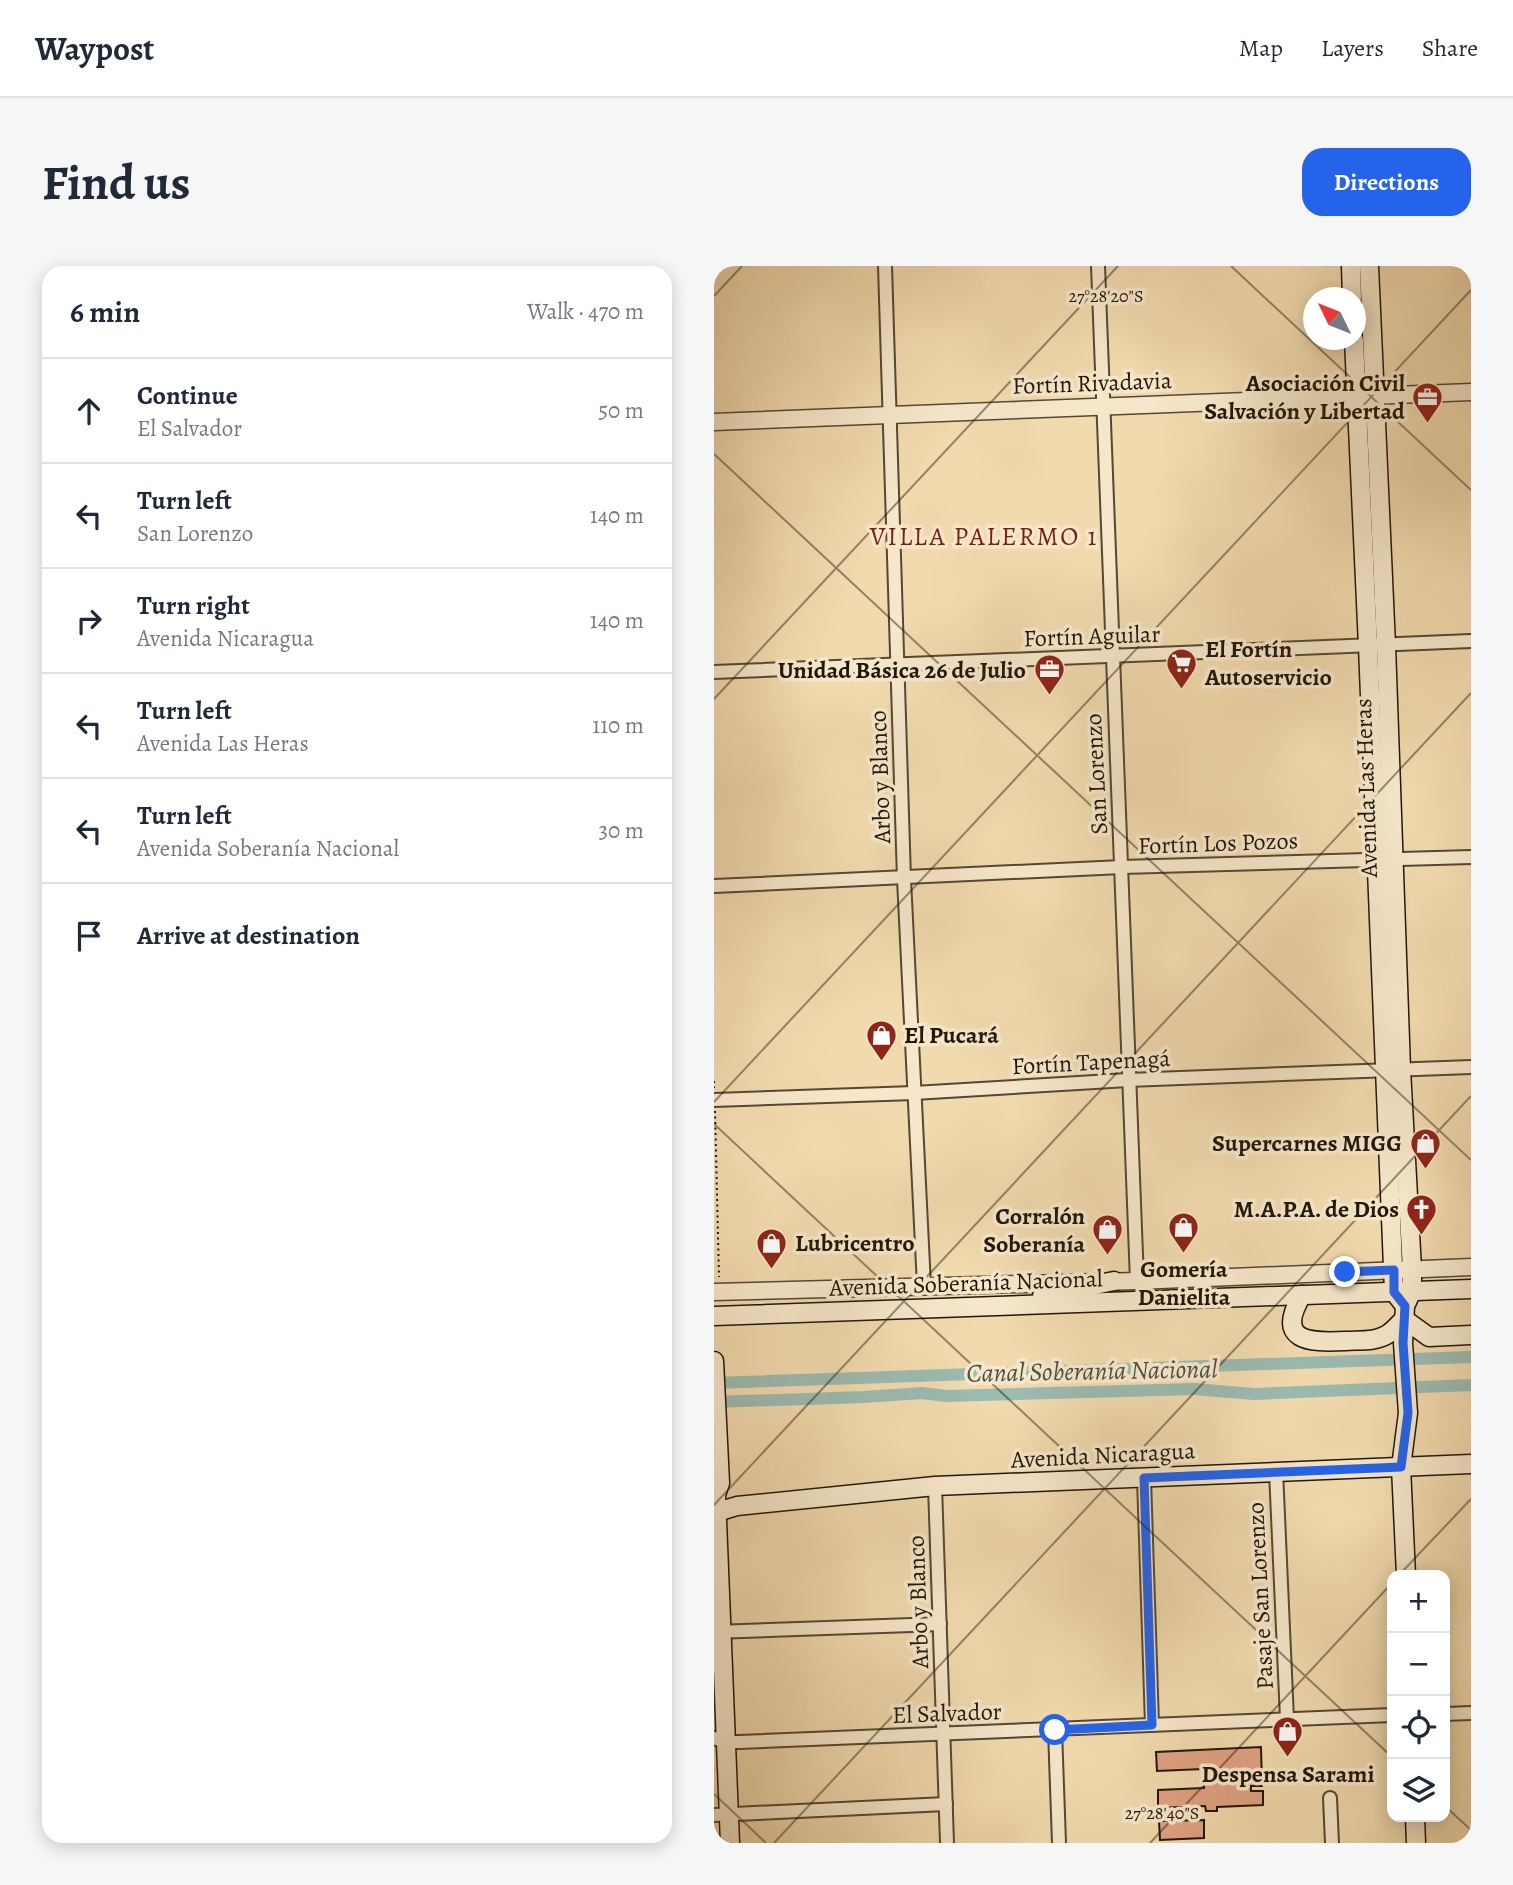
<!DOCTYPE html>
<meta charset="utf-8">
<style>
body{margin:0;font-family:Alegreya,serif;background:#f6f6f7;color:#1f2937}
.controls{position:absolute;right:21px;bottom:21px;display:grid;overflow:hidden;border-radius:14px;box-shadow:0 4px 18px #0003}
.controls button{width:63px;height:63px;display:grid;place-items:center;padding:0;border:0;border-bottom:2px solid #e0e1e3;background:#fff;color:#1f2937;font:35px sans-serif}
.compass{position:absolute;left:589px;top:21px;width:63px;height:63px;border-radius:50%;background:#fff;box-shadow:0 4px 18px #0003;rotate:313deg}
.stop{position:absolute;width:21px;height:21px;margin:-16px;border:5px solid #2563eb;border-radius:50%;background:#fff}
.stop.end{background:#2563eb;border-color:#fff;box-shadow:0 2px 7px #0008}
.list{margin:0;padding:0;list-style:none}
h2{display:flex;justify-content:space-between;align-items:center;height:91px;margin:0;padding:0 28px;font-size:30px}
h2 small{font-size:23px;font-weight:400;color:#747a83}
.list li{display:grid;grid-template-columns:46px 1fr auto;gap:21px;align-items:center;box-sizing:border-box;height:105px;padding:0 28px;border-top:2px solid #e0e1e3}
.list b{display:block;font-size:26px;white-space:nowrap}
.list p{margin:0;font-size:23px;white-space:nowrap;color:#747a83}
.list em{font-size:23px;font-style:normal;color:#747a83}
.icon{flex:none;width:38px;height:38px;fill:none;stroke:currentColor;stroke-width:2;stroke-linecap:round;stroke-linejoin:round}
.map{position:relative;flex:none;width:757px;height:1577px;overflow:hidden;border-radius:21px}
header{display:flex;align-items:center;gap:42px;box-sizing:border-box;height:98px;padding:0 35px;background:#fff;border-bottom:2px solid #e0e1e3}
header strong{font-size:33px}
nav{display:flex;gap:38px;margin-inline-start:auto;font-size:24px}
.intro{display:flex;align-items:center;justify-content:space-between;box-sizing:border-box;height:168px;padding:0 42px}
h1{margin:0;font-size:49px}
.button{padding:18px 32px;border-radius:21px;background:#2563eb;color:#fff;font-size:24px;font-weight:700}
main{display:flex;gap:42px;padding:0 42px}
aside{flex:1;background:#fff;border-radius:21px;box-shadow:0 4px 18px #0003}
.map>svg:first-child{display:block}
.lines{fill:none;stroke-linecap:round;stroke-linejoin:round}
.canal{stroke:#9bbab0;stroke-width:12}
.building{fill:#e1a283;stroke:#20170b;stroke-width:2}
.minor-casing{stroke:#544834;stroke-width:16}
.tertiary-casing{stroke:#544834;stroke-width:19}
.secondary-casing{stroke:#20170b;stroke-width:21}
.path{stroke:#20170b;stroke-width:2;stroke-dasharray:2 3.5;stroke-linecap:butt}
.minor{stroke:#f6e7ca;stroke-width:12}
.tertiary{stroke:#f6e7ca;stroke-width:16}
.secondary{stroke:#f6e7ca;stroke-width:18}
.route{stroke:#2563eb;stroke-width:9}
.ticks{fill:none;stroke:#20170b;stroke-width:2;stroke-opacity:0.45}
.labels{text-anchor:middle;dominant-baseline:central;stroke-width:7;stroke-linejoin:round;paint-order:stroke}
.street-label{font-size:24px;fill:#20170b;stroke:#f6e7ca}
.poi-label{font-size:24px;font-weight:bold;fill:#20170b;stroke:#f6e7ca;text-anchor:end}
.neighbourhood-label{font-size:26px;letter-spacing:2px;fill:#7a1f14;stroke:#f6e7ca}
.water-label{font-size:26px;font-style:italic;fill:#4b5045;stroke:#f6e7ca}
.ticks-label{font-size:18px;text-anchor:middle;fill:#20170b;stroke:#f6e7ca;stroke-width:7;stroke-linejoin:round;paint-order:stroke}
</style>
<header>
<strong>Waypost</strong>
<nav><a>Map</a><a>Layers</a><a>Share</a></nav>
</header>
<div class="intro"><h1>Find us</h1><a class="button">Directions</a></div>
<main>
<aside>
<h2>6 min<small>Walk · 470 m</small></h2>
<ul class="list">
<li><svg class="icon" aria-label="ahead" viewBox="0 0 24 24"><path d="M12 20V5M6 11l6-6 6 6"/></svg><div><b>Continue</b><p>El Salvador</p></div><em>50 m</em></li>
<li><svg class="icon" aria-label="left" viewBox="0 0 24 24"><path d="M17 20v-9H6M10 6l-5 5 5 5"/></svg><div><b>Turn left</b><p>San Lorenzo</p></div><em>140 m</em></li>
<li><svg class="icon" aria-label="right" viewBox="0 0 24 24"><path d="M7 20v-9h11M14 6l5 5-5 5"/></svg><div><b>Turn right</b><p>Avenida Nicaragua</p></div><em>140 m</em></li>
<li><svg class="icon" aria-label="left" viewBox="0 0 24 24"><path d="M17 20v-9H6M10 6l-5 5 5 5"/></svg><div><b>Turn left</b><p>Avenida Las Heras</p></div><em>110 m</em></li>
<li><svg class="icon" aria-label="left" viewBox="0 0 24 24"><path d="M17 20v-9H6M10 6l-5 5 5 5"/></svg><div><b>Turn left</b><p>Avenida Soberanía Nacional</p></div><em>30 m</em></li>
<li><svg class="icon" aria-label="arrive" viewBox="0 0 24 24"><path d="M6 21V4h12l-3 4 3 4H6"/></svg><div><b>Arrive at destination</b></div></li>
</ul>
</aside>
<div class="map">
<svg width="757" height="1577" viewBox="0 0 757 1577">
<rect width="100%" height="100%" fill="#f1daae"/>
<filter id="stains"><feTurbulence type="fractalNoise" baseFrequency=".00286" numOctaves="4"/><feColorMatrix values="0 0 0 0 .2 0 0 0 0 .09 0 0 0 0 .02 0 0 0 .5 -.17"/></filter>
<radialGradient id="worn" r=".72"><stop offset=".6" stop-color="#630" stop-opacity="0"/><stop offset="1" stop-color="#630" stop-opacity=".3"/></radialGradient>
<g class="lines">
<g class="canal">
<path d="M 0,1117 L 757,1091"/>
<path d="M 0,1136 L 150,1131 L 208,1127 L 232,1130 L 480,1123 L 540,1128 L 757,1119"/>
</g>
</g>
<g class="building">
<path d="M 547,1481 L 548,1520 L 537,1520 L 537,1525 L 549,1525 L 549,1539 L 503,1541 L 503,1545 L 492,1545 L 491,1540 L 444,1542 L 444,1524 L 490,1522 L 489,1503 L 443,1505 L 442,1486 Z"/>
<path d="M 490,1554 L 490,1572 L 446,1574 L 445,1555 Z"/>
</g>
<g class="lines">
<defs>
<g id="minor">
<path d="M 171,0 L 190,613 L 210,1020"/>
<path d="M 384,0 L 423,1015"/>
<path d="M 0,406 L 757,375"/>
<path d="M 0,620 L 408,601 L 757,591"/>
<path d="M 0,834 L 200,827 L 414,814 L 757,801"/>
<path d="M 562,1205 L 573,1453"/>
<path d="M 430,1212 L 438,1459"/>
<path d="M 221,1220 L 233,1577"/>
<path d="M 0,1366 L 226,1358"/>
<path d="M 731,1448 L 757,1447"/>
<path d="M 341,1464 L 345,1577"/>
<path d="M 0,1472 L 11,1476 L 25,1476 L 678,1449"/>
<path d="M 616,1532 L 618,1577"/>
<path d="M 0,1549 L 232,1538"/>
</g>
<g id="tertiary">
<path d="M 0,156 L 757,126"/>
<path d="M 0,1026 L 423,1015 L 757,1001"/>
</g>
<g id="secondary">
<path d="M 637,0 L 638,32"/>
<path d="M 655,0 L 672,380 L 687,803 L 698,1003 L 698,1025 L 691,1040 L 689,1077 L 694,1147 L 687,1201 L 692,1309"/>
<path d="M 640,74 L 654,380 L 680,1026 L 691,1040"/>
<path d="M 588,1029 C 561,1075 594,1077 631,1075 C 645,1074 662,1076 674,1068 C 680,1064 685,1058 690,1053 L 715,1071 L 757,1069"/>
<path d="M 328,1030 L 400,1015"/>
<path d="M 0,1050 L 757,1023"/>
<path d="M 0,1095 L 6,1217 L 2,1229 L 16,1577"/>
<path d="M 0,1247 L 23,1240 L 221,1220 L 757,1198"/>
<path d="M 701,1551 L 702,1577"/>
</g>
</defs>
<use href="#minor" class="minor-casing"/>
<use href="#tertiary" class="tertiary-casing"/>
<use href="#secondary" class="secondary-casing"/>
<g class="path">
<path d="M 0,815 L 0,822"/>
<path d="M 1,845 L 5,1011"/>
</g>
<use href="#minor" class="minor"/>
<use href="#tertiary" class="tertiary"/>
<use href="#secondary" class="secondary"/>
</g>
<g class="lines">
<path class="route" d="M 341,1464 L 438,1459 L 430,1212 L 687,1201 L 694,1147 L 689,1077 L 691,1040 L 680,1026 L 680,1004 L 631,1006"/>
</g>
<path class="ticks" d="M 517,0 L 757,224M 0,30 L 28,0M 0,188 L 757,894M 0,433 L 404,0M 0,836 L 757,24M 0,858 L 678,1491M 0,1239 L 757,427M 685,1309 L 757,1233M 0,1528 L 52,1577M 731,1540 L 757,1564M 60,1577 L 757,830M 436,1577 L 678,1317"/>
<defs>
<symbol id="office-pin" viewBox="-11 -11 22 30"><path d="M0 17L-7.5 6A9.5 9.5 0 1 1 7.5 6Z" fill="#8f2418" stroke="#f6e7ca"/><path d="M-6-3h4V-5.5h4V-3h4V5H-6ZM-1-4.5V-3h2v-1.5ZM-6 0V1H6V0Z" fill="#fff"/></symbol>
<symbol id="supermarket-pin" viewBox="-11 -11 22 30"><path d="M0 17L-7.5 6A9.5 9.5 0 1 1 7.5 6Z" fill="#8f2418" stroke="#f6e7ca"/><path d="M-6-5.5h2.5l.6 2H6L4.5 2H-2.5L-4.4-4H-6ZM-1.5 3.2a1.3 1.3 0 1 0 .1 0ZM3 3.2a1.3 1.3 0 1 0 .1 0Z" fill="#fff"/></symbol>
<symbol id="shop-pin" viewBox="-11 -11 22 30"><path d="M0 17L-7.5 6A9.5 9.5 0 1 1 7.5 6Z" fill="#8f2418" stroke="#f6e7ca"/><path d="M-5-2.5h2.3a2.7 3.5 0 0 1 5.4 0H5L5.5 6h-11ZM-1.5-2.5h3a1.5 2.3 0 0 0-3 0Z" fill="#fff"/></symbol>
<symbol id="church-pin" viewBox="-11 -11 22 30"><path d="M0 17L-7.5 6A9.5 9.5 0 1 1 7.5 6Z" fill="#8f2418" stroke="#f6e7ca"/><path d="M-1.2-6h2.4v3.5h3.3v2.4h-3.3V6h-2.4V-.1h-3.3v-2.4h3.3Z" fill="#fff"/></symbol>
</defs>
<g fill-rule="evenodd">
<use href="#office-pin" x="696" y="114" width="35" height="47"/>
<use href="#supermarket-pin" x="450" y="380" width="35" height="47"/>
<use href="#office-pin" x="318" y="386" width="35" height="47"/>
<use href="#shop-pin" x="150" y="752" width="35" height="47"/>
<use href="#shop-pin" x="694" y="860" width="35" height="47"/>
<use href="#church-pin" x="690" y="926" width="35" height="47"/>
<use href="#shop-pin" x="452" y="944" width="35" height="47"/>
<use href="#shop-pin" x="376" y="946" width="35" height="47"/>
<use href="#shop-pin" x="40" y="960" width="35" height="47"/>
<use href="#shop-pin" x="556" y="1448" width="35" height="47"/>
</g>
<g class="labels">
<g class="street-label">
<text transform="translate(378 117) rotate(-2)">Fortín Rivadavia</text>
<text transform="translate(378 370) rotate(-2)">Fortín Aguilar</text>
<text transform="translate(382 508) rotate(-93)">San Lorenzo</text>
<text transform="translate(166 511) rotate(-92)">Arbo y Blanco</text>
<text transform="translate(652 522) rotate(-92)">Avenida Las Heras</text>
<text transform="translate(504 577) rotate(-2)">Fortín Los Pozos</text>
<text transform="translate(377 796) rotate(-3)">Fortín Tapenagá</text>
<text transform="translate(252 1017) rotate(-2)">Avenida Soberanía Nacional</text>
<text transform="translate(389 1189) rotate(-3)">Avenida Nicaragua</text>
<text transform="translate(546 1330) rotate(-93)">Pasaje San Lorenzo</text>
<text transform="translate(204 1336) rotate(-92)">Arbo y Blanco</text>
<text transform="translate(233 1447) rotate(-2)">El Salvador</text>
</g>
<g class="poi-label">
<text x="691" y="117">Asociación Civil<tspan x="691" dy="28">Salvación y Libertad</tspan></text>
<text x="491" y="383" text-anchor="start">El Fortín<tspan x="491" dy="28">Autoservicio</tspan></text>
<text x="312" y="404">Unidad Básica 26 de Julio</text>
<text x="190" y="769" text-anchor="start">El Pucará</text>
<text x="688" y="877">Supercarnes MIGG</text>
<text x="685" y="943">M.A.P.A. de Dios</text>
<text x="371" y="950">Corralón<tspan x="371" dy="28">Soberanía</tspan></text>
<text x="81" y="977" text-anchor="start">Lubricentro</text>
<text x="470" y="1003" text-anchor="middle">Gomería<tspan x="470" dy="28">Danielita</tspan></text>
<text x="574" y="1508" text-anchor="middle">Despensa Sarami</text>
</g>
<g class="neighbourhood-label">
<text x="270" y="270">VILLA PALERMO 1</text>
</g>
<g class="water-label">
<text transform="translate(378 1105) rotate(-1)">Canal Soberanía Nacional</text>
</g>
</g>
<g class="ticks-label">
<text x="392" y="36">27°28'20"S</text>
<text x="448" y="1553">27°28'40"S</text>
</g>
<rect width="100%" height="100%" filter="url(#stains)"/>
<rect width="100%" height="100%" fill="url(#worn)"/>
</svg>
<div class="controls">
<button>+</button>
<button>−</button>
<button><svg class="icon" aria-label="locate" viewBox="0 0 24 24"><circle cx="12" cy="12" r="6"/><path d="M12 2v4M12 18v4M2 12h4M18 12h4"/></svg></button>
<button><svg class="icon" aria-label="layers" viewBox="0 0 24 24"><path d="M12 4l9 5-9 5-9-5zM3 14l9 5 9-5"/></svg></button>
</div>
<svg class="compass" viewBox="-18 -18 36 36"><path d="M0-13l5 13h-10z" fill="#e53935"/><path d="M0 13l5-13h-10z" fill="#747a83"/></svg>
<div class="stop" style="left:341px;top:1464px"></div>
<div class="stop end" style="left:631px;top:1006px"></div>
</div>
</main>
